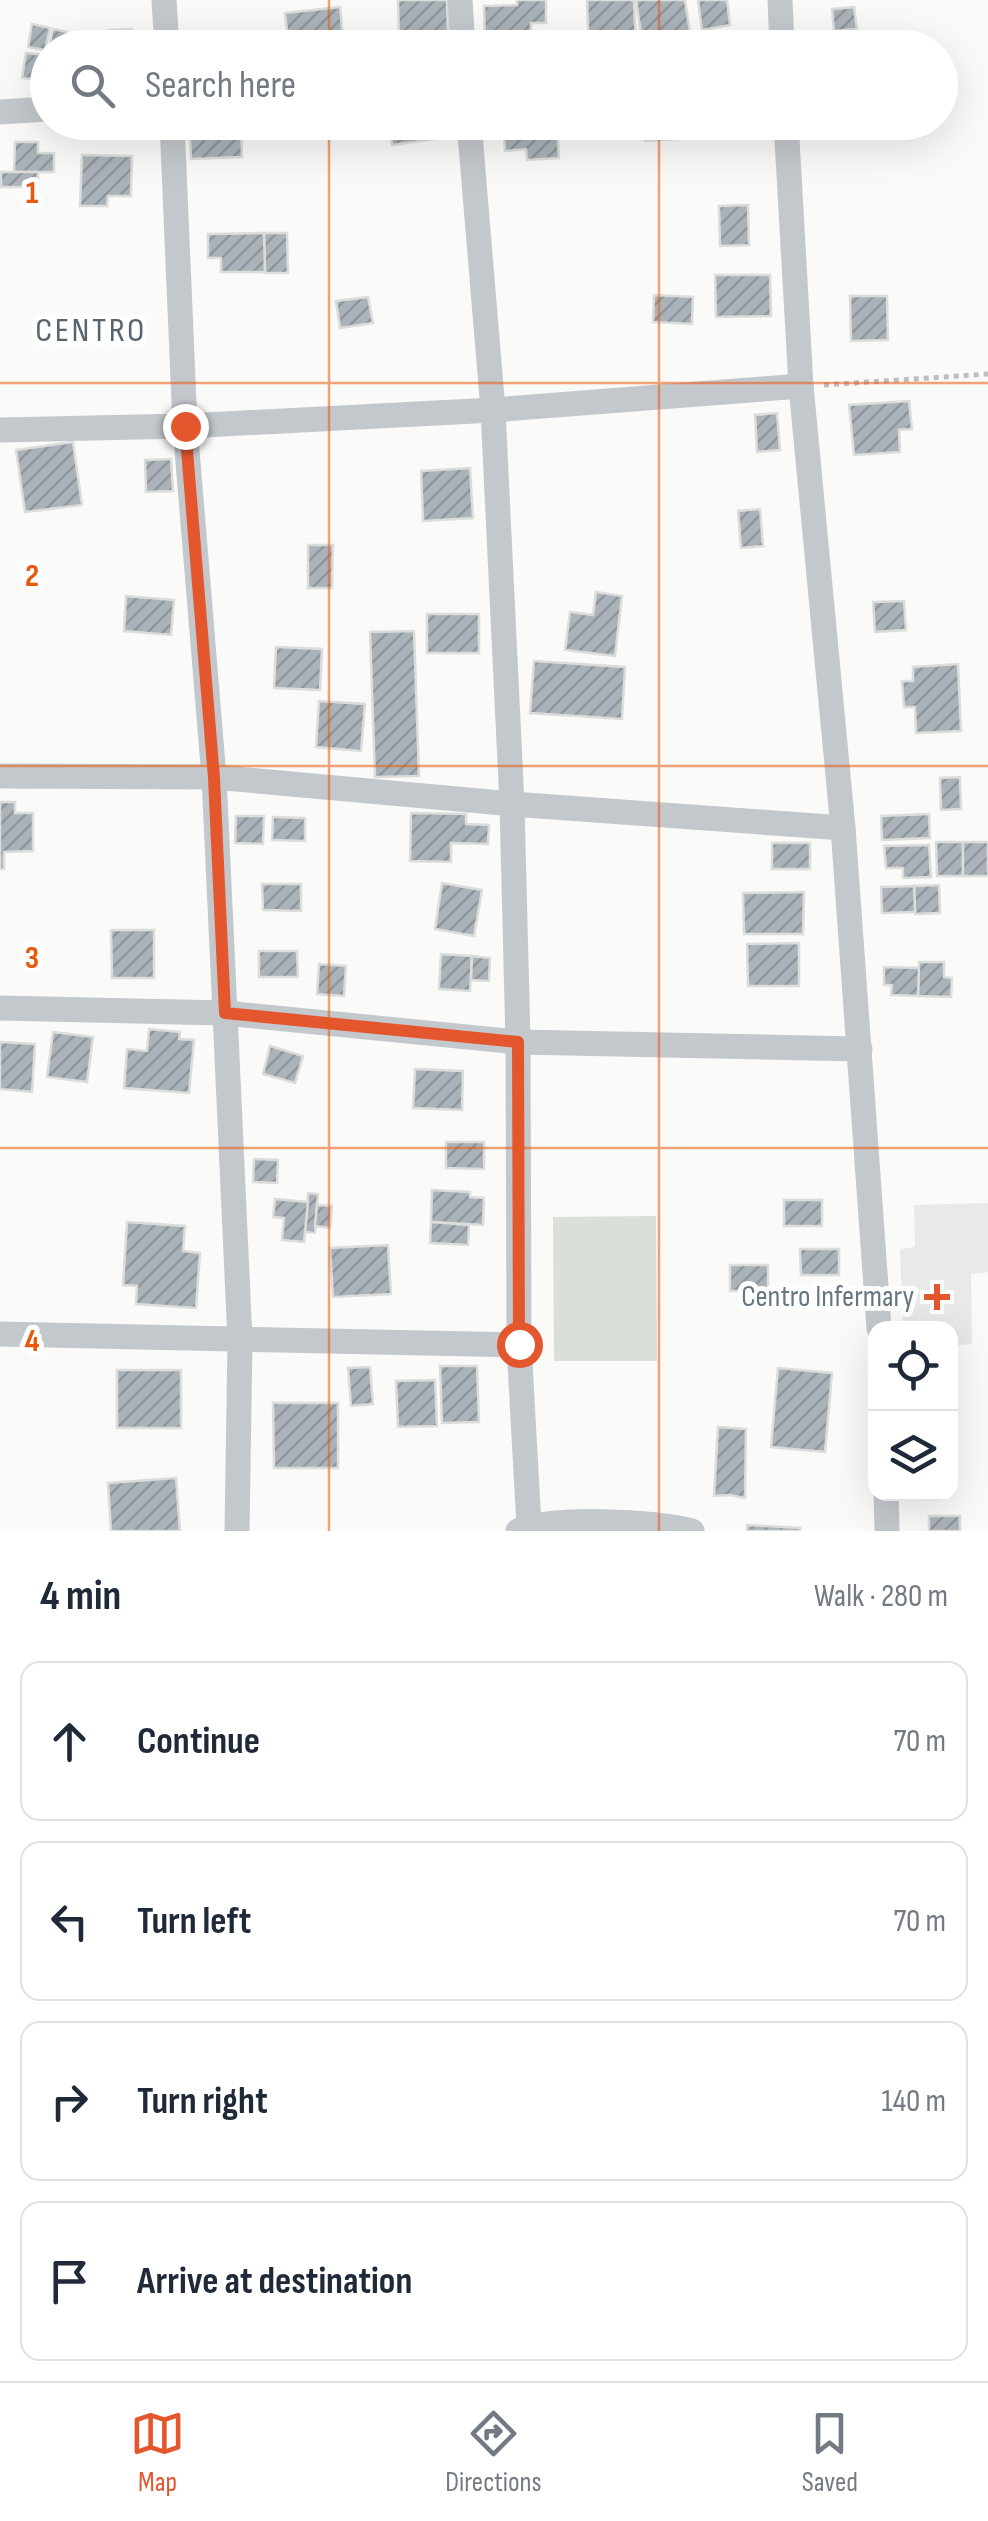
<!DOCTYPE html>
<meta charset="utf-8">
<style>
body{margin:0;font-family:"Sofia Sans Condensed",sans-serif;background:#f6f6f7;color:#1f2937}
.controls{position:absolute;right:30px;bottom:30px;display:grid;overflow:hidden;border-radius:20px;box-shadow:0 10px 40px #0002}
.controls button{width:90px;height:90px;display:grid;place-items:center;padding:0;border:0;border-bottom:2px solid #e0e1e3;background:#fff;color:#1f2937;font:50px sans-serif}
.stop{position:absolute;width:30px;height:30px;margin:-22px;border:8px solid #e4572e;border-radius:50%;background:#fff}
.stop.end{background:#e4572e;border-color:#fff;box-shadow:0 2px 10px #0008}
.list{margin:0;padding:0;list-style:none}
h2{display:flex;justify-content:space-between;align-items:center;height:130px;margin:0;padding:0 40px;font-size:42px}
h2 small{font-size:32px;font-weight:400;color:#747a83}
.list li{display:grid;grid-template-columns:65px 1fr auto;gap:30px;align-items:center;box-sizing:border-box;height:160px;margin:0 20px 20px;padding:0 20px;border:2px solid #e0e1e3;border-radius:20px}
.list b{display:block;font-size:38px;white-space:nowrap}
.list em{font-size:32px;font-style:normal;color:#747a83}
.icon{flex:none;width:55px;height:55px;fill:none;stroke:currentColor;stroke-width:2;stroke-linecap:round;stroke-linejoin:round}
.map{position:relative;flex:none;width:988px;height:1531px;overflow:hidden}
.search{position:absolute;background:#fff;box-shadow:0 10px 40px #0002;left:30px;right:30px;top:30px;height:110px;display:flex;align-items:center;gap:25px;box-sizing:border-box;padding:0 35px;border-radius:55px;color:#747a83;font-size:38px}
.sheet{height:850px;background:#fff}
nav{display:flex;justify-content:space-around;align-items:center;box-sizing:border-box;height:140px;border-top:2px solid #e0e1e3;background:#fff;font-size:28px;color:#747a83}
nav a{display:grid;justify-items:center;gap:5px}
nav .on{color:#e4572e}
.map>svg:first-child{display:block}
.built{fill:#e8e9e9}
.pitch{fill:#dadfd7}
.building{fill:url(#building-hatch);stroke:#dcdcda;stroke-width:2.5}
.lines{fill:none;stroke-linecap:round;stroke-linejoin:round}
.path{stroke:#bbbfc2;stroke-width:5;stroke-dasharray:5 5;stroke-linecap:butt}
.minor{stroke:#c3c8cc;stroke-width:25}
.route{stroke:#e4572e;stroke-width:12}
.grid{fill:none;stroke:#e8590c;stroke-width:2.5;stroke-opacity:0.55}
.poi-dot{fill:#e4572e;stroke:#fff;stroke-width:4}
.labels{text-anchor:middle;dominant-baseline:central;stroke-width:10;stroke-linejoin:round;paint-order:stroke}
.poi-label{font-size:30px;fill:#657683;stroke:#fff;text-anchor:end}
.quarter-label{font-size:35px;letter-spacing:2.5px;fill:#57646e;stroke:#fff}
.grid-label{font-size:32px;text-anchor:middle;font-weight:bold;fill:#e8590c;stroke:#fff;stroke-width:10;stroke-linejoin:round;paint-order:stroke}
</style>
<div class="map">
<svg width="988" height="1531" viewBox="0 0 988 1531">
<defs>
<pattern id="building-hatch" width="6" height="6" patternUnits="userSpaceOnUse" patternTransform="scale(2.5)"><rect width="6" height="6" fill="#aab3b9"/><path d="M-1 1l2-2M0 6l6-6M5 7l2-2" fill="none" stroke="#8e969c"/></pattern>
</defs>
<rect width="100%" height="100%" fill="#fafaf8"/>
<path class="built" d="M 988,1203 L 988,1272 L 971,1274 L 972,1344 L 951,1346 L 950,1328 L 903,1328 L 900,1249 L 915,1247 L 914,1205 Z"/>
<path class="pitch" d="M 656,1216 L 657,1361 L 554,1361 L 553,1217 Z"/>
<g class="building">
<path d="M 398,0 L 447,0 L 448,37 L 399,38 Z"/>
<path d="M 517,0 L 546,0 L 546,23 L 531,23 L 531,48 L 485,48 L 484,6 L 517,5 Z"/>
<path d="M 587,0 L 634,0 L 636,48 L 589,48 Z"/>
<path d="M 636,0 L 685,0 L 691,39 L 643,46 Z"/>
<path d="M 698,0 L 727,0 L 730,25 L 702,30 Z"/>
<path d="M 340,7 L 344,48 L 289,48 L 285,13 Z"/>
<path d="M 854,7 L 857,29 L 834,31 L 832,9 Z"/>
<path d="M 32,24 L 50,28 L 45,50 L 28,47 Z"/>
<path d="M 53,29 L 67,32 L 64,48 L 49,48 Z"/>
<path d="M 132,29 L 133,43 L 111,45 L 109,30 Z"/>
<rect x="405" y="38" width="39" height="10"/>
<path d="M 26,53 L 45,55 L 41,80 L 22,78 Z"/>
<path d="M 189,122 L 241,122 L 242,157 L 191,159 Z"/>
<path d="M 389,122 L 433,122 L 435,139 L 392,145 Z"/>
<path d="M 503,122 L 557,122 L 559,158 L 527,160 L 526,149 L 505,151 Z"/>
<path d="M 629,122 L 690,122 L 691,138 L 645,141 L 644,124 L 630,125 Z"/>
<path d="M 15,142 L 38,142 L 38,153 L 54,153 L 54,172 L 14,172 Z"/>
<path d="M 82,155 L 132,156 L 131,196 L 108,196 L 107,206 L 80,206 Z"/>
<rect x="1" y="172" width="37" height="15"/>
<path d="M 748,205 L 749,245 L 720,246 L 719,206 Z"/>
<path d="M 264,233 L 287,233 L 288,273 L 265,273 Z"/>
<path d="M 264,233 L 265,272 L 221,272 L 221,258 L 208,258 L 208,234 Z"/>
<path d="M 715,275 L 770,275 L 771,316 L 716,317 Z"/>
<path d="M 654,295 L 693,297 L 692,324 L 653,322 Z"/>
<path d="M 850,296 L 887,296 L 888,340 L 851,341 Z"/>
<path d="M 368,297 L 373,323 L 340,328 L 336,301 Z"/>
<path d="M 909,401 L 912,429 L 899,430 L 900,452 L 854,455 L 849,405 Z"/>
<path d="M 777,413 L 780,450 L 757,452 L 755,415 Z"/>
<path d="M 73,442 L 82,505 L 25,512 L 16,450 Z"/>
<path d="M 171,459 L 173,491 L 146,492 L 145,460 Z"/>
<path d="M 470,468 L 473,518 L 423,521 L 421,471 Z"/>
<path d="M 760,509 L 763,546 L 741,548 L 738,511 Z"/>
<path d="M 308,545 L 333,545 L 332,588 L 308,588 Z"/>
<path d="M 596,592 L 622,596 L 615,656 L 565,650 L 570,612 L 593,615 Z"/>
<path d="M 126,596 L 174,600 L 171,635 L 124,631 Z"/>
<path d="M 904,601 L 906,630 L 875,632 L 873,602 Z"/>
<rect x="427" y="614" width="52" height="39"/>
<path d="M 414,631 L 419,776 L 375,777 L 370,632 Z"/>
<path d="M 276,647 L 322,649 L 320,690 L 274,688 Z"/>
<path d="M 534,661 L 625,667 L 622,719 L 530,713 Z"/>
<path d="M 958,664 L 961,731 L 916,733 L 915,707 L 904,707 L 902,681 L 913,681 L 913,667 Z"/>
<path d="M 319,701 L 365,704 L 361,751 L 316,747 Z"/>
<path d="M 960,777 L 961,809 L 941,810 L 940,778 Z"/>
<path d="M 0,802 L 15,802 L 15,813 L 33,813 L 33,851 L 4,852 L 4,869 L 0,869 Z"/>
<path d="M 411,813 L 466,814 L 466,824 L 489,825 L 488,844 L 451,843 L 451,862 L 410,861 Z"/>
<path d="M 929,814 L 930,838 L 882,840 L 881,816 Z"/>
<path d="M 236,816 L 264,816 L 263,844 L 235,843 Z"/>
<path d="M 273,817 L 305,818 L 305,841 L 272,840 Z"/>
<path d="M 936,842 L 963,842 L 963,876 L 937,876 Z"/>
<rect x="963" y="842" width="25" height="34"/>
<rect x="772" y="843" width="38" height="26"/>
<path d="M 929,845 L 931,877 L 903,878 L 903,868 L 886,868 L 884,846 Z"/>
<path d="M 442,883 L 482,890 L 474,936 L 435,929 Z"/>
<path d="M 262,884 L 301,884 L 301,911 L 263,910 Z"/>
<path d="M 939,885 L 940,913 L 915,914 L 914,886 Z"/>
<path d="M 914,886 L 915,912 L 882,913 L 881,887 Z"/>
<path d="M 804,892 L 803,934 L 744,934 L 743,893 Z"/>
<path d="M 111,930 L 154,930 L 154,978 L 112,978 Z"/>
<path d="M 799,943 L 799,986 L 748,986 L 747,944 Z"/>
<path d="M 259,951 L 297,951 L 298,977 L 259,977 Z"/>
<path d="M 441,954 L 472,956 L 470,991 L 439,989 Z"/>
<path d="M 472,956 L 490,958 L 489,981 L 471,980 Z"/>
<path d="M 919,962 L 944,962 L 944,977 L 952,978 L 951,997 L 918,996 Z"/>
<path d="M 319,964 L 346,966 L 344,996 L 317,994 Z"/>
<path d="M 884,967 L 919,968 L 918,996 L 891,995 L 892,985 L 884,985 Z"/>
<path d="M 149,1029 L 180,1032 L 179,1039 L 194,1040 L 189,1093 L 124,1088 L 127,1049 L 147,1051 Z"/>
<path d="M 53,1032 L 93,1037 L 87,1082 L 47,1077 Z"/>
<path d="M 0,1042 L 35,1044 L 32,1092 L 0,1089 Z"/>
<path d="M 270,1046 L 303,1056 L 295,1083 L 263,1074 Z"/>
<path d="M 415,1069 L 463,1071 L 462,1110 L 413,1108 Z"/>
<path d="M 446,1142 L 484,1142 L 484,1169 L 446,1168 Z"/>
<path d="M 254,1159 L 278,1160 L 277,1183 L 253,1182 Z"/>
<path d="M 432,1190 L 470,1192 L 470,1197 L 484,1198 L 483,1225 L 431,1222 Z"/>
<path d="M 308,1193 L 318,1194 L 315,1233 L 305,1232 Z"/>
<path d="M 275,1199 L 308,1202 L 304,1242 L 282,1240 L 284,1218 L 273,1217 Z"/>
<rect x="784" y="1200" width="38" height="26"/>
<path d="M 317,1205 L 332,1206 L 330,1228 L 315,1226 Z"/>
<path d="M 127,1222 L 185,1226 L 183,1251 L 200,1253 L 196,1308 L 136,1304 L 137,1286 L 123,1285 Z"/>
<path d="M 431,1222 L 469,1225 L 468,1245 L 430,1243 Z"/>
<path d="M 388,1245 L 391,1294 L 333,1297 L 330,1248 Z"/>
<path d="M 800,1249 L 839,1249 L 839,1275 L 801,1275 Z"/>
<rect x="730" y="1265" width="38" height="26"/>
<path d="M 440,1366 L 477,1366 L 479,1422 L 442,1423 Z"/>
<path d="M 370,1367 L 373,1404 L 351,1406 L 348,1368 Z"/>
<path d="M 778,1368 L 832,1373 L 825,1452 L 771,1447 Z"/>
<rect x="117" y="1370" width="64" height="58"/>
<path d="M 435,1380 L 437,1426 L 398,1427 L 396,1381 Z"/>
<path d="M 273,1403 L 338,1403 L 338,1468 L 274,1468 Z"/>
<path d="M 718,1427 L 746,1429 L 745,1498 L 730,1495 L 714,1496 Z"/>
<path d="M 176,1478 L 180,1531 L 111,1531 L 108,1483 Z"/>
<rect x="929" y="1516" width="31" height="15"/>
<path d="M 747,1525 L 800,1528 L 800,1531 L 747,1531 Z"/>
</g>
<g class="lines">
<path class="path" d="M 824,385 L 988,374"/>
<g class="minor">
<path d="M 164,0 L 167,48"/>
<path d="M 460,0 L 463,48"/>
<path d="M 780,0 L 782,48"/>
<path d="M 0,112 L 48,109"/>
<path d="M 172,122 L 185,426 L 214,777 L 225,1013 L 240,1340 L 237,1531"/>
<path d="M 469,122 L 493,410 L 512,804 L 518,1042 L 519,1345 L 529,1526"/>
<path d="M 786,122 L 801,386 L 843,828 L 879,1328"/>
<path d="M 0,430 L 185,426 L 493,410 L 801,386"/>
<path d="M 0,776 L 214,777 L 512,804 L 843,828"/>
<path d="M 0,1008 L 225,1013 L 518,1042 L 860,1049"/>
<path d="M 0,1334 L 519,1345"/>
<path d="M 886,1494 L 887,1531"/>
<path d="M 518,1531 C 551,1516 656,1521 692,1531"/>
</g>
</g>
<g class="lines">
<path class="route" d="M 185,426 L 214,778 L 225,1013 L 518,1042 L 519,1344"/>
</g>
<path class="grid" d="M 329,0 L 329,48M 659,0 L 659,48M 329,122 L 329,1531M 659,122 L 659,1531M 0,383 L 988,383M 0,766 L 988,766M 0,1148 L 988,1148"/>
<path class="poi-dot" d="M932 1282h10v10h10v10h-10v10h-10v-10h-10v-10h10z"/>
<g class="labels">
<g class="poi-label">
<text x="914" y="1297">Centro Infermary</text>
</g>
<g class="quarter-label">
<text x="91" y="330">CENTRO</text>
</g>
</g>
<g class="grid-label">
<text x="32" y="203">1</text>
<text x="32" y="586">2</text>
<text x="32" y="968">3</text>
<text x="32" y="1351">4</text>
</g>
</svg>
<div class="controls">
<button><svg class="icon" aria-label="locate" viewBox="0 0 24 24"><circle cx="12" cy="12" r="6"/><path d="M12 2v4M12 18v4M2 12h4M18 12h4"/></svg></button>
<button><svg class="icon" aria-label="layers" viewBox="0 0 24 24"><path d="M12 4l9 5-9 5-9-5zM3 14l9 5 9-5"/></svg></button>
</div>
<div class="stop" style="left:519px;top:1344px"></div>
<div class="stop end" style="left:185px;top:426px"></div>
<div class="search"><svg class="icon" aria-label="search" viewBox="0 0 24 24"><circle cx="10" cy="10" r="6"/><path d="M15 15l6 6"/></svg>Search here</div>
</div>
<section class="sheet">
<h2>4 min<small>Walk · 280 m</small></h2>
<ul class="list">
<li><svg class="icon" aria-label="ahead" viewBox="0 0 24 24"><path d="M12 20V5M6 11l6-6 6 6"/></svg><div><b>Continue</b></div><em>70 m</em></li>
<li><svg class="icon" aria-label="left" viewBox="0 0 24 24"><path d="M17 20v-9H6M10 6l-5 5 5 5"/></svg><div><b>Turn left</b></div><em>70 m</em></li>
<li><svg class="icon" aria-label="right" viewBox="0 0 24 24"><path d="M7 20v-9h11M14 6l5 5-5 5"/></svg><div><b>Turn right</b></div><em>140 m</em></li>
<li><svg class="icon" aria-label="arrive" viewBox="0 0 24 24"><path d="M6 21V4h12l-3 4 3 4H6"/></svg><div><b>Arrive at destination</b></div></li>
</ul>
</section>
<nav>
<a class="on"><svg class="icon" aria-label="map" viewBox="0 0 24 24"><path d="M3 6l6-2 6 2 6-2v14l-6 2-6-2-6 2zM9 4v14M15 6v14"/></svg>Map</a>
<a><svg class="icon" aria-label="directions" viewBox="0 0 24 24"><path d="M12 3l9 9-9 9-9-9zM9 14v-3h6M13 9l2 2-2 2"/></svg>Directions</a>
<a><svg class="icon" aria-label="saved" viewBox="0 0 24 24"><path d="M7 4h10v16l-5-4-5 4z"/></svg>Saved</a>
</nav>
